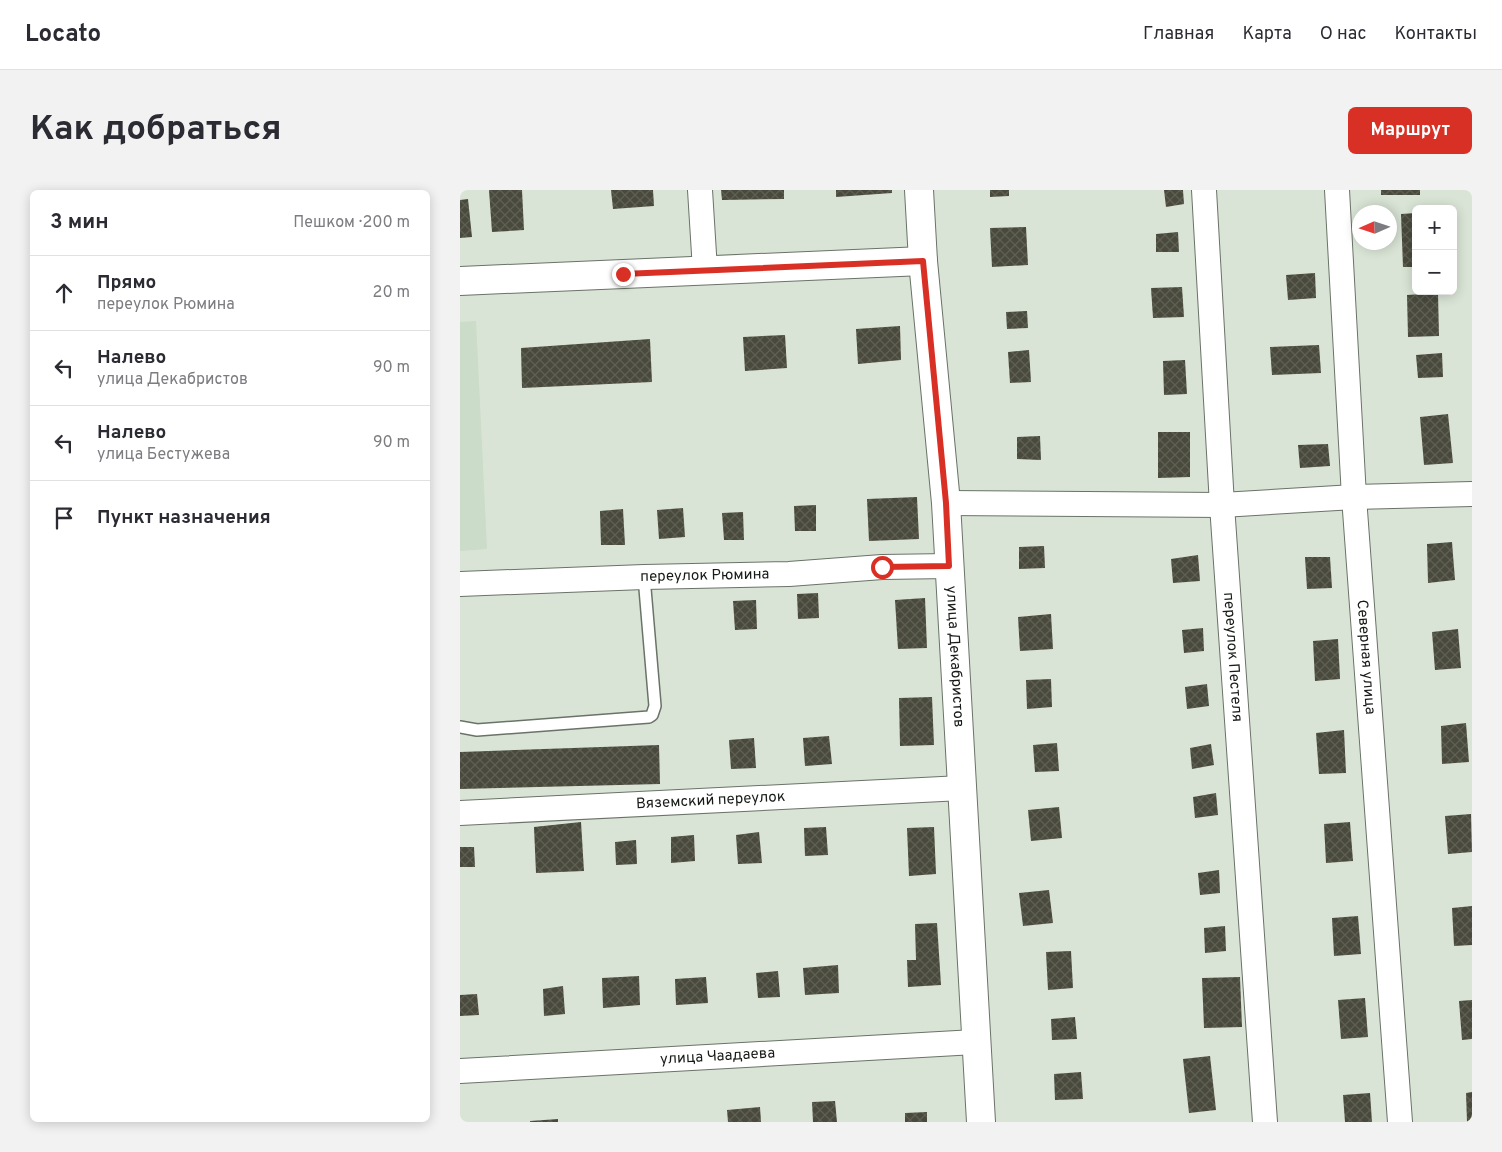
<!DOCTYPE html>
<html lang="ru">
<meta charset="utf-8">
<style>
body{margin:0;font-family:Overpass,sans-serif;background:#f2f2f3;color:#2b2b33}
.controls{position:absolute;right:15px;top:15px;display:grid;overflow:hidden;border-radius:8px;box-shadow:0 2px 12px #0003}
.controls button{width:45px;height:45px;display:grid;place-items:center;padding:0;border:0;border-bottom:1px solid #e1e1e2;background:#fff;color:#2b2b33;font:25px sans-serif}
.compass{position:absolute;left:892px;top:15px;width:45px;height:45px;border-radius:50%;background:#fff;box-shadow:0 2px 12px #0003;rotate:267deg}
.stop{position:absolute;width:15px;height:15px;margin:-11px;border:4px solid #d93025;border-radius:50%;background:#fff}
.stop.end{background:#d93025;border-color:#fff;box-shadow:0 1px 5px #0008}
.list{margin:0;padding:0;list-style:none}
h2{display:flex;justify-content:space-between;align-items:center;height:65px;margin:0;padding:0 20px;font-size:21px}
h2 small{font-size:16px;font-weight:400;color:#7c7c81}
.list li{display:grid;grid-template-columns:32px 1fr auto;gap:15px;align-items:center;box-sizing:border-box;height:75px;padding:0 20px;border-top:1px solid #e1e1e2}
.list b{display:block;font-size:19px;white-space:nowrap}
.list p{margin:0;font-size:16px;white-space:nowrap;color:#7c7c81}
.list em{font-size:16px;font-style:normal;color:#7c7c81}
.icon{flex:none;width:28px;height:28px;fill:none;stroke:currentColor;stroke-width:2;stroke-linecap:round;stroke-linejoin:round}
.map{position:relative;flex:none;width:1012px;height:932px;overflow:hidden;border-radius:8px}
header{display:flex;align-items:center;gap:30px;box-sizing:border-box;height:70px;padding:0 25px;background:#fff;border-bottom:1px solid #e1e1e2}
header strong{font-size:24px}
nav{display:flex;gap:28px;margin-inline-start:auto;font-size:18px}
.intro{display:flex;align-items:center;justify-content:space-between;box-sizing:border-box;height:120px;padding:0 30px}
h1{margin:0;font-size:35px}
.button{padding:12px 22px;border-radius:8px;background:#d93025;color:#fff;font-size:18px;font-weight:700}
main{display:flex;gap:30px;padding:0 30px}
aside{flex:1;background:#fff;border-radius:8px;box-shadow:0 2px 12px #0003}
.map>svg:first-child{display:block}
.built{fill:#cbdcc8}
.building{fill:url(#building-cross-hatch)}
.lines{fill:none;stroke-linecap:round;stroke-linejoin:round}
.service-casing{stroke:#697367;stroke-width:14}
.minor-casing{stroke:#697367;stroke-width:26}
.tertiary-casing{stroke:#697367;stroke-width:30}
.service{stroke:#fff;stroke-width:11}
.minor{stroke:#fff;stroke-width:24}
.tertiary{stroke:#fff;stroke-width:28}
.route{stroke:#d93025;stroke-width:6}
.labels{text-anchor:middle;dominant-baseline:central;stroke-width:5;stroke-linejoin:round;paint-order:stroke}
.street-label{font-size:15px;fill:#171a16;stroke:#d9e4d6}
</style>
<header>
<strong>Locato</strong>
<nav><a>Главная</a><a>Карта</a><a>О нас</a><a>Контакты</a></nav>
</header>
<div class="intro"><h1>Как добраться</h1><a class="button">Маршрут</a></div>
<main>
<aside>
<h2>3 мин<small>Пешком · 200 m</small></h2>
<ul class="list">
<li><svg class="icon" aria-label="ahead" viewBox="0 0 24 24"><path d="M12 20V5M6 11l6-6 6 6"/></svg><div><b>Прямо</b><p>переулок Рюмина</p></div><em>20 m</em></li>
<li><svg class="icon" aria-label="left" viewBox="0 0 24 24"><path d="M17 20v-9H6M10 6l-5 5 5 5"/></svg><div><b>Налево</b><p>улица Декабристов</p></div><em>90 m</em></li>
<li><svg class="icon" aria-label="left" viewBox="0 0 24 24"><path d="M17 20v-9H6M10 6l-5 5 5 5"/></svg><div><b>Налево</b><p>улица Бестужева</p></div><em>90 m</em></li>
<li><svg class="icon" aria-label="arrive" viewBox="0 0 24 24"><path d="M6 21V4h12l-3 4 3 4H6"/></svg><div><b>Пункт назначения</b></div></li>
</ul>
</aside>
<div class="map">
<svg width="1012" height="932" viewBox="0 0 1012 932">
<defs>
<pattern id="building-cross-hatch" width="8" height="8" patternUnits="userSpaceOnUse" patternTransform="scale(1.25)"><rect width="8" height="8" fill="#494a3c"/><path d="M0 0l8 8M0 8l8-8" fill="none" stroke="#5f6055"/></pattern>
</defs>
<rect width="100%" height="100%" fill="#d9e4d6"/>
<path class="built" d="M 16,131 L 27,359 L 0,361 L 0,132 Z"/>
<g class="building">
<path d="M 29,0 L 62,0 L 64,40 L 32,42 Z"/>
<path d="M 151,0 L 193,0 L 194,16 L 153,19 Z"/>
<path d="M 261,0 L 324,0 L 324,9 L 262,10 Z"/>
<path d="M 376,0 L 432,0 L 432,3 L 376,7 Z"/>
<path d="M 530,0 L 549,0 L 549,6 L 530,7 Z"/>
<path d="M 704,0 L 723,0 L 724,14 L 706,17 Z"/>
<rect x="921" y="0" width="39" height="5"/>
<path d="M 8,9 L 12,47 L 0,48 L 0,10 Z"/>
<path d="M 956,23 L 956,77 L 943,77 L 941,24 Z"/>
<path d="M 566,37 L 568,75 L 532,77 L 530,38 Z"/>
<path d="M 718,42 L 719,62 L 696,62 L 696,44 Z"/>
<path d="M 855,83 L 856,108 L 828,110 L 826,85 Z"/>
<path d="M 722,97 L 724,127 L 693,128 L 691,98 Z"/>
<path d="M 978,103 L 979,146 L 948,147 L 947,105 Z"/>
<path d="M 567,121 L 568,138 L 547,139 L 546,122 Z"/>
<path d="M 440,136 L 441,170 L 398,174 L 396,139 Z"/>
<path d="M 325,145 L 327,178 L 285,181 L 283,147 Z"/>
<path d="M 190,149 L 192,192 L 62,198 L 61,158 Z"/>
<path d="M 859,155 L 861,183 L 812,185 L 810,157 Z"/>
<path d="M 569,160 L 571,192 L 550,193 L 548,162 Z"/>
<path d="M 982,163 L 983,187 L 958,188 L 956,165 Z"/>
<path d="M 725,170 L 727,204 L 704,205 L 703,171 Z"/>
<path d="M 988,224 L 993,273 L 964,275 L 960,227 Z"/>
<path d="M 698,242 L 730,242 L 730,287 L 698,288 Z"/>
<path d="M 580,246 L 581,270 L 557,269 L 557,247 Z"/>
<path d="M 868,254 L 870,276 L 840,278 L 838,255 Z"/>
<path d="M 457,307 L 459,349 L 409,351 L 407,309 Z"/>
<path d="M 356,315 L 356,341 L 335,341 L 334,316 Z"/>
<path d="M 223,318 L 225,347 L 199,349 L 197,320 Z"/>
<path d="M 163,319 L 165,355 L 141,355 L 140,321 Z"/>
<path d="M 283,322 L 284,350 L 264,350 L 262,323 Z"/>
<path d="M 992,352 L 995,390 L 968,393 L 967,354 Z"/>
<path d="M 584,356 L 585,378 L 559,379 L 559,357 Z"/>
<path d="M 738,365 L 740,391 L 713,393 L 711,369 Z"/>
<path d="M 845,367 L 870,367 L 872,398 L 847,399 Z"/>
<path d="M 358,403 L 359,428 L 338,429 L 337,404 Z"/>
<path d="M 465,408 L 467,458 L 438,459 L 435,410 Z"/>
<path d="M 296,410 L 297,439 L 275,440 L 273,411 Z"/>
<path d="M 591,424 L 593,459 L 560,461 L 558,427 Z"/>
<path d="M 743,438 L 744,461 L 724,463 L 722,440 Z"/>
<path d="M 998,439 L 1001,478 L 975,480 L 972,442 Z"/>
<path d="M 878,449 L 880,489 L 855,491 L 853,451 Z"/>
<path d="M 591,489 L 592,517 L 567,519 L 566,490 Z"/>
<path d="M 747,494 L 749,516 L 727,519 L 725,497 Z"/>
<path d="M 472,507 L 474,555 L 440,556 L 439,508 Z"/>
<path d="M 1006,533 L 1009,572 L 982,574 L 981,536 Z"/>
<path d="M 884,540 L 886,583 L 859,584 L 856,543 Z"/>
<path d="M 369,546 L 372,574 L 345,576 L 343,548 Z"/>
<path d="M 294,548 L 296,578 L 271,579 L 269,550 Z"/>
<path d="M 597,553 L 599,581 L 575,582 L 573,555 Z"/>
<path d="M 751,554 L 754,575 L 732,579 L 730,558 Z"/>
<path d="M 199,555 L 200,594 L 0,599 L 0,562 Z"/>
<path d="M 756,603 L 758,625 L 735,628 L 733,607 Z"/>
<path d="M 599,617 L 602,648 L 571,651 L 568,620 Z"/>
<path d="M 1011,624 L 1012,662 L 988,664 L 985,626 Z"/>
<path d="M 121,632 L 124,681 L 76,683 L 74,637 Z"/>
<path d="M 890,632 L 893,671 L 866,673 L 864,634 Z"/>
<path d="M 366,637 L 368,665 L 345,666 L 344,638 Z"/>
<path d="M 474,637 L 476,684 L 449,686 L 447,638 Z"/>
<path d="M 299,642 L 302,673 L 278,674 L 276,645 Z"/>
<path d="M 234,645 L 235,671 L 211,673 L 211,647 Z"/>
<path d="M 176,650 L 177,674 L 156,675 L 155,652 Z"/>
<path d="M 0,657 L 14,657 L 15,677 L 0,677 Z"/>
<path d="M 759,680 L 760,703 L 740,705 L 738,683 Z"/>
<path d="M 589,700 L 593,733 L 563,736 L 559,703 Z"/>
<path d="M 1012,716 L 1012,755 L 994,756 L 992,718 Z"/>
<path d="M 898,726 L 901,764 L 874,766 L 872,728 Z"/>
<path d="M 477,733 L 481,795 L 448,797 L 447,770 L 456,770 L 455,734 Z"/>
<path d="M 765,736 L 766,761 L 745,763 L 744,738 Z"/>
<path d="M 611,761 L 613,798 L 588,800 L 586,762 Z"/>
<path d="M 378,775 L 379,803 L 345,805 L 343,778 Z"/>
<path d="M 318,781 L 320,807 L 298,808 L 296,783 Z"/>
<path d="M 179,786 L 180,815 L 143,818 L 142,788 Z"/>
<path d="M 246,787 L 248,813 L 216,815 L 215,789 Z"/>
<path d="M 780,787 L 782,837 L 744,838 L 742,788 Z"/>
<path d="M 103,796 L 105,824 L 84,826 L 83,799 Z"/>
<path d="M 17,804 L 19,825 L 0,826 L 0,805 Z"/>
<path d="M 905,808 L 908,847 L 881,849 L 878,810 Z"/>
<path d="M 1012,810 L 1012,849 L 1002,850 L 999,811 Z"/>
<path d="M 615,827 L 617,849 L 592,850 L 591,829 Z"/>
<path d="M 750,866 L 756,920 L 729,923 L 723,869 Z"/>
<path d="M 621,882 L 623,909 L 595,910 L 594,884 Z"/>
<path d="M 1012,902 L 1012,932 L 1007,932 L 1006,903 Z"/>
<path d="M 910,903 L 912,932 L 885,932 L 883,905 Z"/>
<path d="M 375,911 L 377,932 L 353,932 L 352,912 Z"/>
<path d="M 300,917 L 301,932 L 268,932 L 267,920 Z"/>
<path d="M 467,922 L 467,932 L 445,932 L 445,923 Z"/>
<path d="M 98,929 L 98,932 L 70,932 L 70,931 Z"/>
</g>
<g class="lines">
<defs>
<path id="service" d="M 0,537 L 17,540 L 189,527 L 192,525 L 195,516 L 184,387"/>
<g id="minor">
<path d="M 240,0 L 245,80"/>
<path id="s1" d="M 744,0 L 762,315 L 805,932"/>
<path id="s2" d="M 877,0 L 894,307 L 940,932"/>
<path d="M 486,313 L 762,315 L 894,307 L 1012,304"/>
<path id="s3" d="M 0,394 L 184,387 L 329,384 L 422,377 L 489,376"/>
<path id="s4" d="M 0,623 L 502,598"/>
<path id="s5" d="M 0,881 L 515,852"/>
</g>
<g id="tertiary">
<path id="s6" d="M 459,0 L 463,71 L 486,313 L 521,932"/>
<path d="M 0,91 L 463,71"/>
</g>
</defs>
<use href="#service" class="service-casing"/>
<use href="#minor" class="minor-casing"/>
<use href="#tertiary" class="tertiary-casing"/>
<use href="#service" class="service"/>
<use href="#minor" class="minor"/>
<use href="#tertiary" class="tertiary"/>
</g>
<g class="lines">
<path class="route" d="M 163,84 L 463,71 L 486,313 L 489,376 L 422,377"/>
</g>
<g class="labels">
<g class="street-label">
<text stroke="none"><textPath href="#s3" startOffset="245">переулок Рюмина</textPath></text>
<text stroke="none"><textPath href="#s6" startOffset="468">улица Декабристов</textPath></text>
<text stroke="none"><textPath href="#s1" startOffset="468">переулок Пестеля</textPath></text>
<text stroke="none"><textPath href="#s2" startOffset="468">Северная улица</textPath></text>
<text stroke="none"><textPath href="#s4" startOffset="251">Вяземский переулок</textPath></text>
<text stroke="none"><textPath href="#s5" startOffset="258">улица Чаадаева</textPath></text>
</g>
</g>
</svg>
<div class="controls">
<button>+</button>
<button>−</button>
</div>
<svg class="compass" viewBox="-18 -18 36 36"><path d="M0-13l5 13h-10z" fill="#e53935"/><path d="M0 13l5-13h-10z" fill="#7c7c81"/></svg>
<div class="stop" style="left:422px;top:377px"></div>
<div class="stop end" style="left:163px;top:84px"></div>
</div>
</main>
